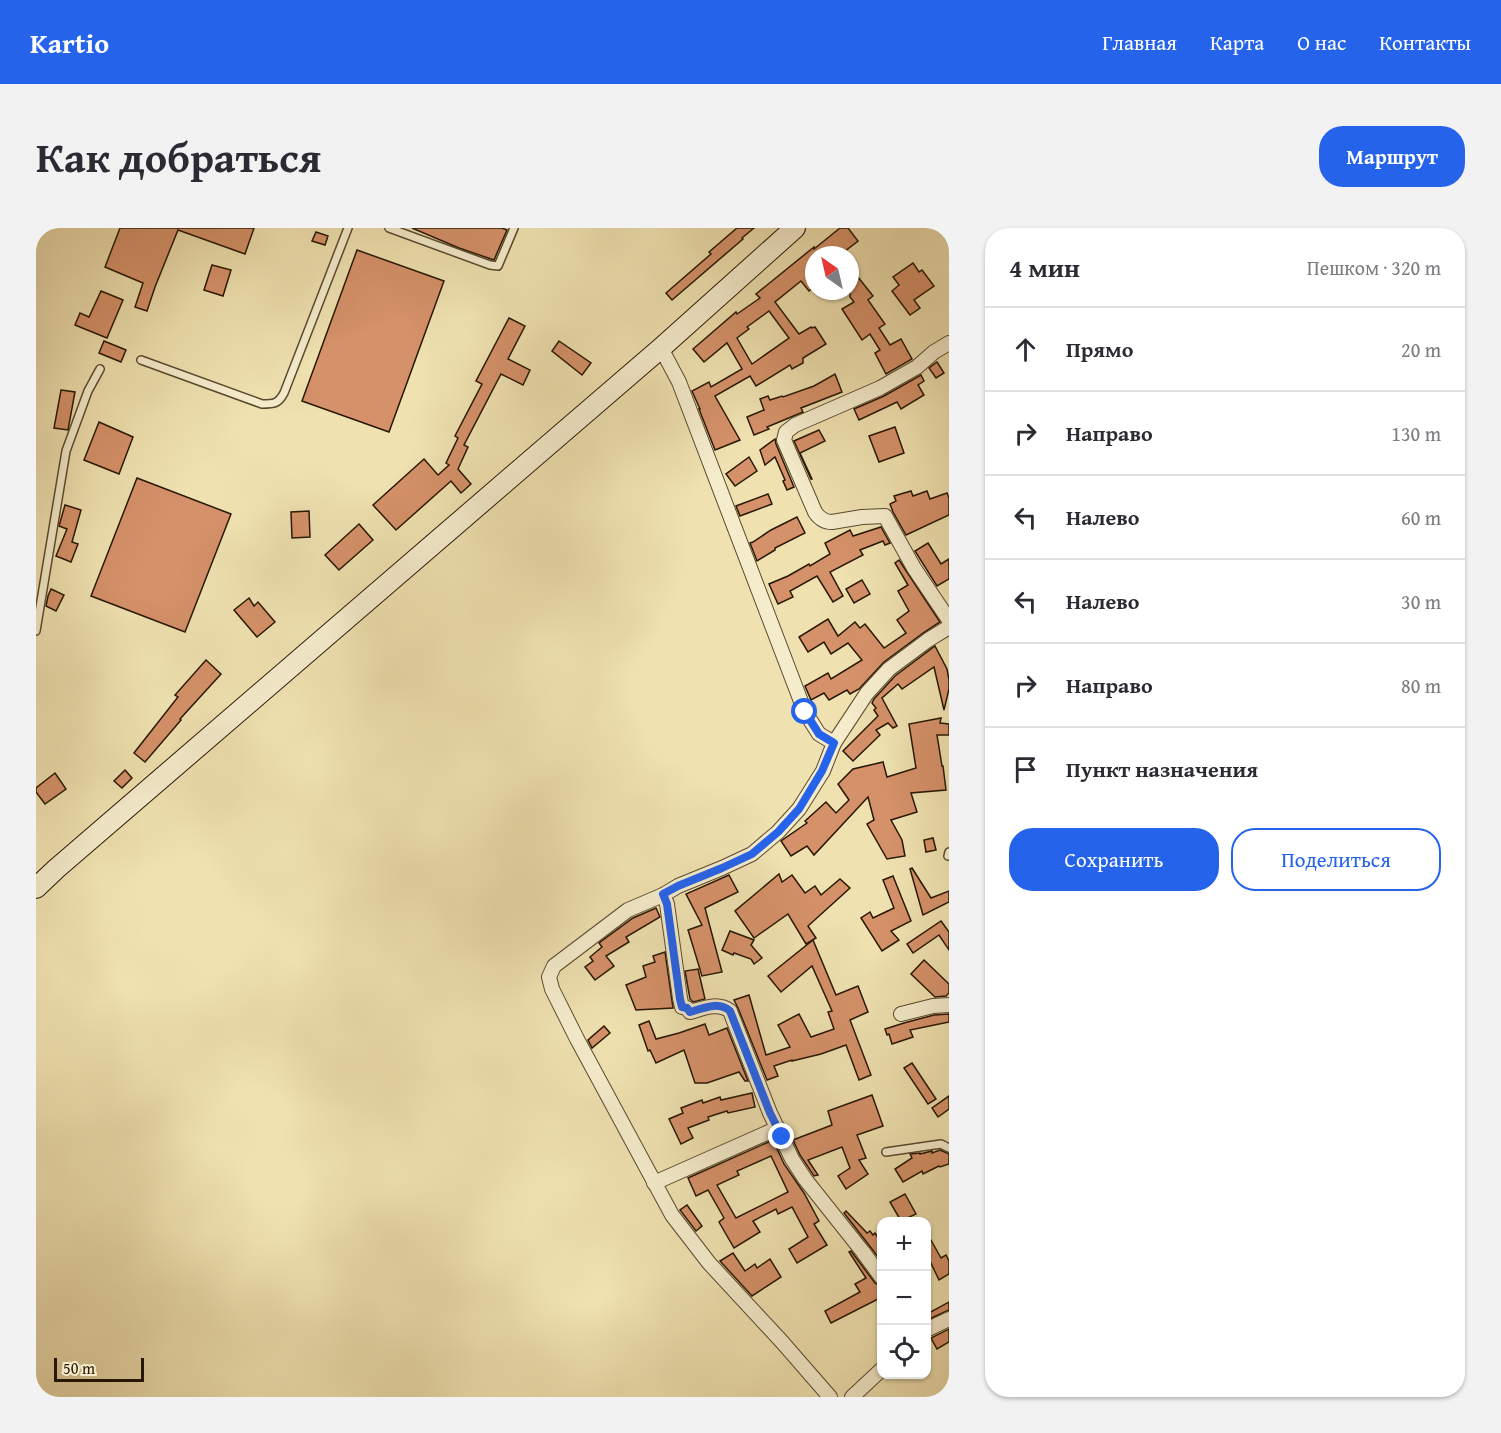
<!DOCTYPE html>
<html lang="ru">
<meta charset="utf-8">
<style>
body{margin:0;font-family:"Gentium Book Plus",serif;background:#f2f2f3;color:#2b2b33}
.controls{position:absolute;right:18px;bottom:18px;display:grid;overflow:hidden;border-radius:12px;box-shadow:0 2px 4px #0004}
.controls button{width:54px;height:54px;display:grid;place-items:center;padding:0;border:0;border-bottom:2px solid #e1e1e2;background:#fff;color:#2b2b33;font:30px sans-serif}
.compass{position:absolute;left:769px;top:18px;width:54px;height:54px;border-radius:50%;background:#fff;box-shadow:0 2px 4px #0004;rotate:326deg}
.scale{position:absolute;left:18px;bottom:15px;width:90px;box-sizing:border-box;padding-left:6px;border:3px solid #281702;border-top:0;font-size:16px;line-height:21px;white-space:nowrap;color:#281702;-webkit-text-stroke:4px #f5eccc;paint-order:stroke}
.stop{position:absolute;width:18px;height:18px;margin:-14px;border:4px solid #2563eb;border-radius:50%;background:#fff}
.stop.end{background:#2563eb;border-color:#fff;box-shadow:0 2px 6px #0008}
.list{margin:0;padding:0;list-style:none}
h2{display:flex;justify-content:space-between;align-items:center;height:78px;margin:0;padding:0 24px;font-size:26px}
h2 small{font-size:20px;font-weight:400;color:#7c7c81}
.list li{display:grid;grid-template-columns:39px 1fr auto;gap:18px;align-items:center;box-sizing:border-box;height:84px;padding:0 24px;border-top:2px solid #e1e1e2}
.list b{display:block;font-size:22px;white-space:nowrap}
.list em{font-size:20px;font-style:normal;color:#7c7c81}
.actions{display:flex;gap:12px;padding:18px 24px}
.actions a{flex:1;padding:14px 0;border:2px solid #2563eb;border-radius:24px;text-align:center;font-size:21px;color:#2563eb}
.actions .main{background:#2563eb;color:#fff}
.icon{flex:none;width:33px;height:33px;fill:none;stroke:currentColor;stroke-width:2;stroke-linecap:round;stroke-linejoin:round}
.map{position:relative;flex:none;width:913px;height:1169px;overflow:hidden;border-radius:24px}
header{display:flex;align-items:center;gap:36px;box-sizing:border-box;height:84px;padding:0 30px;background:#2563eb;color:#fff}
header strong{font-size:28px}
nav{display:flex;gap:33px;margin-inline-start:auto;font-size:21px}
.intro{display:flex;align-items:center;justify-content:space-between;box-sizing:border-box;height:144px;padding:0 36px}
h1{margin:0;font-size:42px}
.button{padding:15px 27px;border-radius:24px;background:#2563eb;color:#fff;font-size:21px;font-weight:700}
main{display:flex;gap:36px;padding:0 36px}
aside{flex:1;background:#fff;border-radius:24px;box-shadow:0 2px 4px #0004}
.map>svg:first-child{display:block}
.building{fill:#d59169;stroke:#281702;stroke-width:1.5;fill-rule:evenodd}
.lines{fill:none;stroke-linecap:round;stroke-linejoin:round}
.service-casing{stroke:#5a4a2e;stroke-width:10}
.minor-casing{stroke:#5a4a2e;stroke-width:16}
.secondary-casing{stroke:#281702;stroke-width:22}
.service{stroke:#f5eccc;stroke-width:7}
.minor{stroke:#f5eccc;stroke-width:14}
.secondary{stroke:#f5eccc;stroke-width:20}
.route{stroke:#2563eb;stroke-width:8}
</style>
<header>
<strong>Kartio</strong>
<nav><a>Главная</a><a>Карта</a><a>О нас</a><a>Контакты</a></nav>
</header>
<div class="intro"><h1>Как добраться</h1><a class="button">Маршрут</a></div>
<main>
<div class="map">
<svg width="913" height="1169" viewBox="0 0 913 1169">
<rect width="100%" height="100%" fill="#efe1b0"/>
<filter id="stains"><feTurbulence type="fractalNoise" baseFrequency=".00333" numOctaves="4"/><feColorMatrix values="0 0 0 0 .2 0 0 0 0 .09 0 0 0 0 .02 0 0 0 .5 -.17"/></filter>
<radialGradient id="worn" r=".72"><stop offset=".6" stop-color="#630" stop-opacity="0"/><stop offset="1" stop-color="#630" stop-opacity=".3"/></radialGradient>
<g class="building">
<path d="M 84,0 L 218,0 L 209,26 L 142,2 L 119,59 L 111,83 L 99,79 L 107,55 L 69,39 Z"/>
<path d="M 376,0 L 466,0 L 471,2 L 458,32 L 423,20 Z"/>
<path d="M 701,0 L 718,0 L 706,10 L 707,11 L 636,72 L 630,65 L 675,26 L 673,24 Z"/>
<path d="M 804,0 L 812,0 L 822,13 L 804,27 L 778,27 L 778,59 L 773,63 L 765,53 L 739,74 L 763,106 L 775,99 L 776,100 L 779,99 L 790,116 L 767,130 L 767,135 L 756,141 L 754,137 L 720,158 L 714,148 L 679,168 L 704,212 L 679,222 L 663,181 L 664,181 L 656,163 L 673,154 L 675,159 L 706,141 L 691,115 L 668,134 L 657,121 L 700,84 L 701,86 L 724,70 L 720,66 L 778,19 L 778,21 ZM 733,83 L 753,110 L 716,136 L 701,110 L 713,101 L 711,99 Z"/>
<path d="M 280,4 L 292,8 L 289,17 L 276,13 Z"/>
<path d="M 321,22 L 408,53 L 353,204 L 266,173 Z"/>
<path d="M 877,35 L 883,44 L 886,42 L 898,58 L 878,72 L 884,80 L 874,87 L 856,63 L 863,57 L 857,49 Z"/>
<path d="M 176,37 L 195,42 L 187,68 L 168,62 Z"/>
<path d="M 814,39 L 837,68 L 832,72 L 849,96 L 843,100 L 854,117 L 865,111 L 876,131 L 850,146 L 839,125 L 844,122 L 834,106 L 826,112 L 806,81 L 818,74 L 814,69 Z"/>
<path d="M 65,63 L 87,72 L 71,110 L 39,97 L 44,85 L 53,89 Z"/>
<path d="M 473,90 L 489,98 L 472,131 L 494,142 L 487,157 L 465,146 L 428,217 L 432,219 L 422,241 L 435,256 L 425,265 L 415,253 L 360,302 L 337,277 L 388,231 L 402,247 L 413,237 L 410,235 L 422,210 L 419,208 L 446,156 L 440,153 Z"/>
<path d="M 68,113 L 90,122 L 85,134 L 63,125 Z"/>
<path d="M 523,113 L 555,135 L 546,147 L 516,123 Z"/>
<path d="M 901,134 L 908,145 L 900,150 L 893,140 Z"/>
<path d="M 799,146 L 806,164 L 765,180 L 767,184 L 731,199 L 733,201 L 718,207 L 711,189 L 728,182 L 724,171 L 732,168 L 734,172 L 746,168 L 747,169 L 778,158 Z"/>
<path d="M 885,147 L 888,153 L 882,157 L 888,167 L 865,181 L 861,174 L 823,192 L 818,181 L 848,168 Z"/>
<path d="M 25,162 L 39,164 L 32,202 L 18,200 Z"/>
<path d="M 63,194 L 97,209 L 83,246 L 48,232 Z"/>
<path d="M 859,199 L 868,225 L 843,234 L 833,208 Z"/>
<path d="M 783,202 L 789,213 L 764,225 L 776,251 L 775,251 L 758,213 Z"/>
<path d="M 739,211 L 740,216 L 758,259 L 751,262 L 747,253 L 749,252 L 739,229 L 729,237 L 724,222 Z"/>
<path d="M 713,229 L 721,243 L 699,258 L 690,246 Z"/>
<path d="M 101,250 L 195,286 L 149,404 L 55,368 Z"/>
<path d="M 875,263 L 877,268 L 891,263 L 894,271 L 911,265 L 913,270 L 913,287 L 870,307 L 857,284 L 854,276 L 860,273 L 858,268 Z"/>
<path d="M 732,266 L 736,276 L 704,288 L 700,278 Z"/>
<path d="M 29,277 L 45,282 L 36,314 L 42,316 L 35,334 L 20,328 L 31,301 L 23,298 Z"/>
<path d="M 273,283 L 274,309 L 256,310 L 255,284 Z"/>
<path d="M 761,289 L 769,305 L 739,320 L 739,322 L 721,333 L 714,315 L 717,314 L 735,302 Z"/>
<path d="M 323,296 L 337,312 L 303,342 L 289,327 Z"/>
<path d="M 845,299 L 854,315 L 849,317 L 847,313 L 824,322 L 827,327 L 794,344 L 807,368 L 797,374 L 781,348 L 754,363 L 757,369 L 742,376 L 733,356 L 752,348 L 773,336 L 774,338 L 794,326 L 789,315 L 814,302 L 817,308 Z"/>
<path d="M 892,315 L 905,336 L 913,331 L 913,351 L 901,358 L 879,323 Z"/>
<path d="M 863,332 L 904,394 L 887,405 L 848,434 L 823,461 L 814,466 L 811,462 L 793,472 L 788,465 L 775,472 L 769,458 L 792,445 L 795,451 L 826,432 L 812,415 L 795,426 L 788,414 L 772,424 L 763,409 L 792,391 L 802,408 L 819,394 L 824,400 L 829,396 L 848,420 L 870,405 L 861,392 L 873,383 L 862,363 L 872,357 L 859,335 Z"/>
<path d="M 826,352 L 834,366 L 818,375 L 810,361 Z"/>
<path d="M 15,361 L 28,367 L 20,383 L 10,378 L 12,368 Z"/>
<path d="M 213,370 L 218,378 L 222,374 L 239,394 L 221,409 L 198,382 Z"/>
<path d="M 899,418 L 911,441 L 913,452 L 913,461 L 908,482 L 898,439 L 866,461 L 862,456 L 846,470 L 861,498 L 857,500 L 852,495 L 840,502 L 844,507 L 817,533 L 807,523 L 842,488 L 838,482 L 840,480 L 836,475 L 838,471 L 859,448 Z"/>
<path d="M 170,432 L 185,446 L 144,491 L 145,492 L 109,534 L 98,525 L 142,469 L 139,467 Z"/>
<path d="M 905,490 L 904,495 L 913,496 L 913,507 L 901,507 L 906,538 L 907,538 L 910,562 L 875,565 L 881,584 L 855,592 L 866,612 L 869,628 L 851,631 L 831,596 L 838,592 L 832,569 L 778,627 L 771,618 L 755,628 L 745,613 L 771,595 L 769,593 L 790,574 L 800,585 L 813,572 L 802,556 L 817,541 L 847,534 L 851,549 L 880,540 L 873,496 Z"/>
<path d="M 89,542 L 96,550 L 86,560 L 78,553 Z"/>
<path d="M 19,545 L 30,561 L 9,576 L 0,564 L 0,560 Z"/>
<path d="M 897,610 L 900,622 L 890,624 L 888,612 Z"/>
<path d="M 876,640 L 895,670 L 913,663 L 913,674 L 887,687 L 874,641 Z"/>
<path d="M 743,646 L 746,654 L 756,647 L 769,665 L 779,658 L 785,667 L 804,651 L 814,660 L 772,698 L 780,710 L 770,716 L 752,686 L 718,710 L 699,683 Z"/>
<path d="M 693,647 L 702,664 L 669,680 L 686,744 L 666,748 L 652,702 L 666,697 L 650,666 Z"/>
<path d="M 857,648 L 875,693 L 855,703 L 863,712 L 846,723 L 825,690 L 834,684 L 837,690 L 858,680 L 847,652 Z"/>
<path d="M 620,680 L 624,689 L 590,709 L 593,714 L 570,728 L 578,738 L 559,752 L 549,739 L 557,733 L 554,729 L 566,719 L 563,715 L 597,690 Z"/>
<path d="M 905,693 L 913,704 L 913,722 L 903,707 L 877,725 L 871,716 Z"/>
<path d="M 694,703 L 718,712 L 715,717 L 726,730 L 718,736 L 715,731 L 698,725 L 697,727 L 686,722 Z"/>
<path d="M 777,712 L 800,767 L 822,758 L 832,784 L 814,792 L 835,847 L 823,852 L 810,817 L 785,826 L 756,833 L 756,832 L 738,838 L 742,848 L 731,852 L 702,780 L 698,772 L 713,767 L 730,827 L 754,819 L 742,797 L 763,786 L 775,809 L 798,801 L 792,784 L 796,783 L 776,738 L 745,764 L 732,748 Z"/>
<path d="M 629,724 L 637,780 L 600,782 L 590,757 L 610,749 L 607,738 L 619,734 L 617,728 Z"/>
<path d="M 888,732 L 913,756 L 913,765 L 910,768 L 899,769 L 875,746 Z"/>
<path d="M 662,741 L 669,771 L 657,774 L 654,771 L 649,743 Z"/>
<path d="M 913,786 L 913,794 L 874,802 L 877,809 L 856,816 L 853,806 L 851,807 L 849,801 L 868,795 L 898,787 Z"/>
<path d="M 613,793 L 620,811 L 643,805 L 669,796 L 673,807 L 691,800 L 712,853 L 709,853 L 703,844 L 671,855 L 659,855 L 648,822 L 620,835 L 614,822 L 612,823 L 603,797 Z"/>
<path d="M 568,798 L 574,805 L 556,820 L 552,812 Z"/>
<path d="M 876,835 L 900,871 L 892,876 L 868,840 Z"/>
<path d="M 716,865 L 719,879 L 692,885 L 691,883 L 672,889 L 673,892 L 652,900 L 657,910 L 645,916 L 633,891 L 647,885 L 645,880 L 666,872 L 667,875 L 684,869 L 685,872 Z"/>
<path d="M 836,867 L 847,898 L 821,907 L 830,930 L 823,932 L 832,946 L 810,961 L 802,948 L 814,940 L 806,919 L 772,932 L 782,947 L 778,948 L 764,927 L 757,912 L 796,897 L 792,883 Z"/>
<path d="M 913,868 L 913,881 L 902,889 L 896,880 Z"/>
<path d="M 737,912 L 748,936 L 768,965 L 783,993 L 778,996 L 791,1017 L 761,1035 L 753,1021 L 772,1009 L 756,979 L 742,986 L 740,981 L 717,993 L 724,1004 L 698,1020 L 683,994 L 688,990 L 672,962 L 660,968 L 652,950 ZM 735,928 L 752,964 L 700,990 L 681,957 L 703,947 L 701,943 Z"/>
<path d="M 904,922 L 913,926 L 913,936 L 904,939 L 903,938 L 887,946 L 886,943 L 867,954 L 859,941 L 876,930 L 874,926 L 884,925 L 884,926 L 896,923 L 896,925 Z"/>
<path d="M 869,966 L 880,986 L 865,993 L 854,974 Z"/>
<path d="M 651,977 L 666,998 L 660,1003 L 644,982 Z"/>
<path d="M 810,983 L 831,1005 L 834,1003 L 837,1007 L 839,1005 L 846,1016 L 846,1034 L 808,985 Z"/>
<path d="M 891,1005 L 905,1030 L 910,1027 L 913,1033 L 913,1046 L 903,1052 L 891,1027 Z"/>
<path d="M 815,1023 L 839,1055 L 846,1059 L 846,1069 L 795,1095 L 789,1083 L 824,1064 L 819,1056 L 830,1050 L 813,1024 Z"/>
<path d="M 697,1025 L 709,1043 L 719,1036 L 721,1040 L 734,1031 L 745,1049 L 716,1068 L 684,1033 Z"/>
<path d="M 913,1074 L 913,1082 L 891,1092 L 891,1086 Z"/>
<path d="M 913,1101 L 913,1114 L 901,1121 L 895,1110 Z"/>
</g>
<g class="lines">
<defs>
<g id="service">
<path d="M 353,0 L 454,37 L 462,38 L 478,0"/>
<path d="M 105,132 L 226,176 C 238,176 242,176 248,165 L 312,0"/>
<path d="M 0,403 L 30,223 L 52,163 L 64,141"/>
<path d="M 912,628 L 913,624"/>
<path d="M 850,924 L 905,916 L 913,920"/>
</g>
<g id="minor">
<path d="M 913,115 L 898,124 L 881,139 L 844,160 L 759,197 L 750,204 L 748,212 L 779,284 C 783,290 788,294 796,294 L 826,289 L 849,288 L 878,340 L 913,392"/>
<path d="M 625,120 L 643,154 L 769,484 L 783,506 L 798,515"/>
<path d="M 627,667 L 631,676 L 644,770 L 646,779 L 651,780 L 654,784 C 668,780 682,774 694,783 L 734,885 L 756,931 L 769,951 L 827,1024 L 846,1050"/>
<path d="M 865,786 L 897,778 L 913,777"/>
<path d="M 618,955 L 742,900"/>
<path d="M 890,1102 L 913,1091"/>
<path d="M 794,1169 L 747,1115 L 673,1035 L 636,987 L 541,811 L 516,761 L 513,749 L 518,738 L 592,682 L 627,667 L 642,658 L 686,640 L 716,626 L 742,604 L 763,581 L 787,543 L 798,515 L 831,465 L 853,441 L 892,412 L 913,399"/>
<path d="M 816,1169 L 846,1141"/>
</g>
<path id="secondary" d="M 0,660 L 20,641 L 625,120 L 759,0"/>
</defs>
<use href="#service" class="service-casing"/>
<use href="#minor" class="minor-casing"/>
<use href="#secondary" class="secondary-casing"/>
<use href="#service" class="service"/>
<use href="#minor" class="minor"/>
<use href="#secondary" class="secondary"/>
</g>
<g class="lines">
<path class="route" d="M 746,909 L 734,885 L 694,783 C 682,773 668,780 654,784 L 651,780 L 646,779 L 644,771 L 631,676 L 627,666 L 642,658 L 686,640 L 716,626 L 742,604 L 763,581 L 786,543 L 798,515 L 783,506 L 769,484"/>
</g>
<rect width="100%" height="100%" filter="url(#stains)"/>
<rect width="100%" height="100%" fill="url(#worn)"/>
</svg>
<div class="controls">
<button>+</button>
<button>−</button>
<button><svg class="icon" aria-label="locate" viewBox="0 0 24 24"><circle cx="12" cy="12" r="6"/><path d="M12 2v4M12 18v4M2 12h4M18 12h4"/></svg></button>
</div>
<svg class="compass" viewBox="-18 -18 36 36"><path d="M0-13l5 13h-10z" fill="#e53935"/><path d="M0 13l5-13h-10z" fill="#7c7c81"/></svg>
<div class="scale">50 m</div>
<div class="stop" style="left:769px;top:484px"></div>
<div class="stop end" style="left:746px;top:909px"></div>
</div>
<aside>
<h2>4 мин<small>Пешком · 320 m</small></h2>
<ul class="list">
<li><svg class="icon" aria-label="ahead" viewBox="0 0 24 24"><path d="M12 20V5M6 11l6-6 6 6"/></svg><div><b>Прямо</b></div><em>20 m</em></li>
<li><svg class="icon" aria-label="right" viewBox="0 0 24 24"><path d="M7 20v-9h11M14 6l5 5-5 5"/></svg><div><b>Направо</b></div><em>130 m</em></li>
<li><svg class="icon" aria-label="left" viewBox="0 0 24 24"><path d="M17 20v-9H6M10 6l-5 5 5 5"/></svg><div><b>Налево</b></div><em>60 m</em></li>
<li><svg class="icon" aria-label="left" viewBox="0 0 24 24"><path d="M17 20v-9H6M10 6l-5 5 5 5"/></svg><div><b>Налево</b></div><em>30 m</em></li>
<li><svg class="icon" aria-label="right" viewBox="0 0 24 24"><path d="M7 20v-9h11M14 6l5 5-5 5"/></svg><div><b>Направо</b></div><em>80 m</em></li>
<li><svg class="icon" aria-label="arrive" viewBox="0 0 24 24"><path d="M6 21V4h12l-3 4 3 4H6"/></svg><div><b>Пункт назначения</b></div></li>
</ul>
<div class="actions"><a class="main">Сохранить</a><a>Поделиться</a></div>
</aside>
</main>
